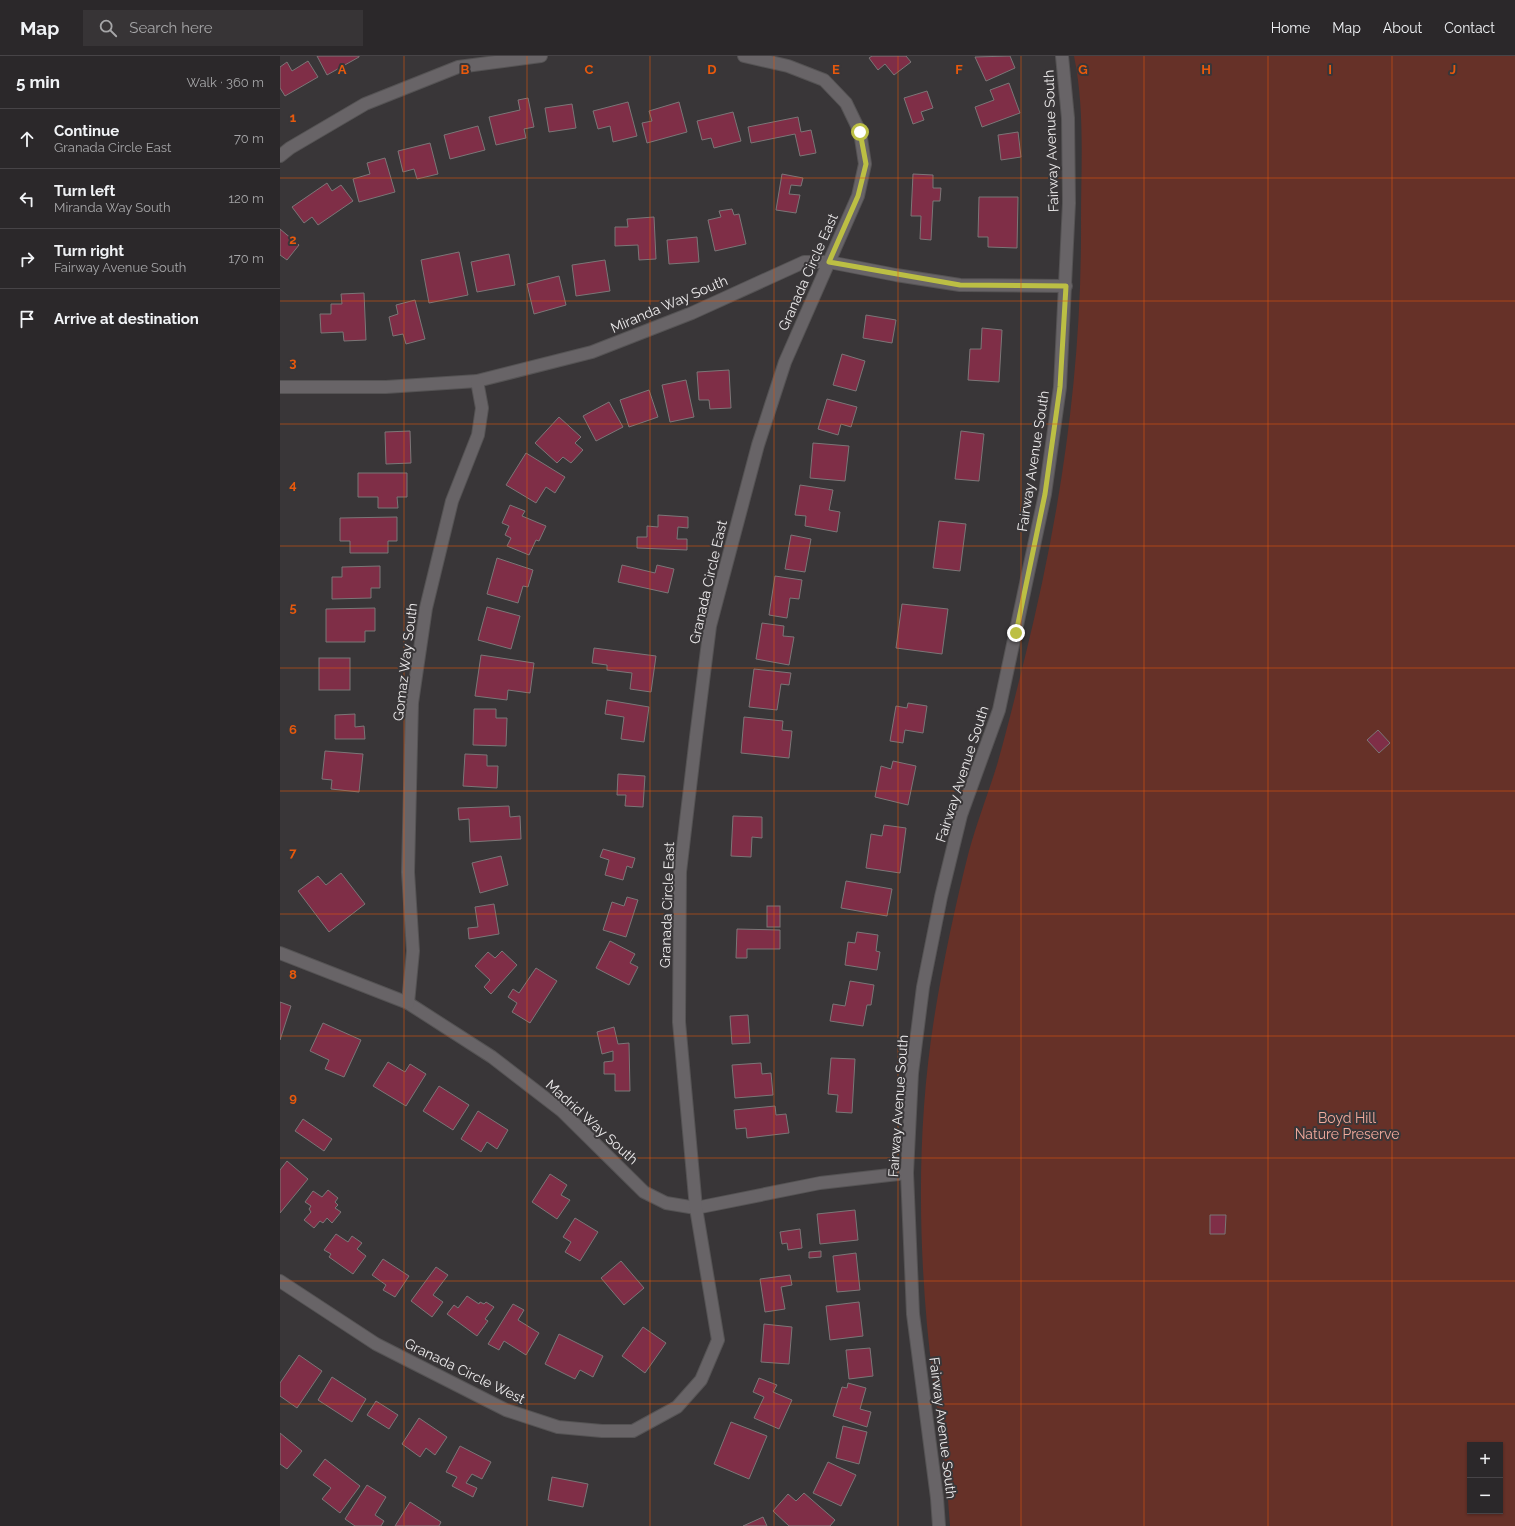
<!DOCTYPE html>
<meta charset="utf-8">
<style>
body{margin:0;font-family:Raleway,sans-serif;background:#373436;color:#f1f3f6}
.controls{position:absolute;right:12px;bottom:12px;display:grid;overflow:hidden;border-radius:0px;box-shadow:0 1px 3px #0004}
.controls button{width:36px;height:36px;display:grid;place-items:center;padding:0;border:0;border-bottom:1px solid #474447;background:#2b282a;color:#f1f3f6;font:20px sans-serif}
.stop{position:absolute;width:12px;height:12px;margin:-9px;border:3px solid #bcbf44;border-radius:50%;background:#fff}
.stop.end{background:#bcbf44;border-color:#fff;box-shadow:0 1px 4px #0008}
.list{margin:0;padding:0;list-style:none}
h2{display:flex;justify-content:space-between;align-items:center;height:52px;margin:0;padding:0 16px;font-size:17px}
h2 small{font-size:13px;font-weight:400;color:#a6a6a8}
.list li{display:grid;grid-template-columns:26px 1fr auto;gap:12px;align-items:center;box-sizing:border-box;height:60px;padding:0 16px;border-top:1px solid #474447}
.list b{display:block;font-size:15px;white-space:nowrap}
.list p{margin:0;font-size:13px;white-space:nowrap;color:#a6a6a8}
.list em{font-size:13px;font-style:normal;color:#a6a6a8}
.icon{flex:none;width:22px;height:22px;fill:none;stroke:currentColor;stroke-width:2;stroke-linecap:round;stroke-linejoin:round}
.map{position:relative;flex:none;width:1235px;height:1470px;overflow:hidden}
header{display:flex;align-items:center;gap:24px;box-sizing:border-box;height:56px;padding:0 20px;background:#2b282a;border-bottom:1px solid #474447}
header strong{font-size:19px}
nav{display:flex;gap:22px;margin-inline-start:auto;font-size:14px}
.search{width:280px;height:36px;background:#373436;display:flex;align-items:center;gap:10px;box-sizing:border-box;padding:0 14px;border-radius:0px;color:#a6a6a8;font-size:15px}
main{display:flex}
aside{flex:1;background:#2b282a}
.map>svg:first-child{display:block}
.green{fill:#663128;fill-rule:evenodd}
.building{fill:#7f2e47;stroke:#7b7677}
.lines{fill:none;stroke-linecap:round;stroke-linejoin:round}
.minor-casing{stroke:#555354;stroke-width:14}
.minor{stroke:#686467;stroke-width:12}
.route{stroke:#bcbf44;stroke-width:5}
.grid{fill:none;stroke:#e8590c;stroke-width:1;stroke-opacity:0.55}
.labels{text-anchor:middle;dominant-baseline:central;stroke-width:4;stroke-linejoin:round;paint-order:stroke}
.street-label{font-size:14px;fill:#edebec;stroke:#393638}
.park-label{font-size:14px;fill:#f2ab9d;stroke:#393638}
.grid-label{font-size:13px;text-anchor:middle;font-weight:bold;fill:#e8590c;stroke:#393638;stroke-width:4;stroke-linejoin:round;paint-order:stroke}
</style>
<header>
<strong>Map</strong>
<div class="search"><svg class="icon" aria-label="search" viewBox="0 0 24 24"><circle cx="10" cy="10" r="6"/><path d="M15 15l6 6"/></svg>Search here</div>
<nav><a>Home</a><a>Map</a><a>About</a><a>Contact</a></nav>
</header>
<main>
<aside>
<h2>5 min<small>Walk · 360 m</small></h2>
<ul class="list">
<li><svg class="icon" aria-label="ahead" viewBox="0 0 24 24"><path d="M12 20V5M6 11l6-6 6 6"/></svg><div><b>Continue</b><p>Granada Circle East</p></div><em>70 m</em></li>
<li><svg class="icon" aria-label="left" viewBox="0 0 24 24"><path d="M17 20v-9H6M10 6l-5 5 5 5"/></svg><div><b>Turn left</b><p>Miranda Way South</p></div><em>120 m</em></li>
<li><svg class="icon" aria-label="right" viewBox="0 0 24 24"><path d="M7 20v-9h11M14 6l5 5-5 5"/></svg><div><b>Turn right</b><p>Fairway Avenue South</p></div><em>170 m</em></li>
<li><svg class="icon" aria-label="arrive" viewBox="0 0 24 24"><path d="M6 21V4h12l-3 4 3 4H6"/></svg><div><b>Arrive at destination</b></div></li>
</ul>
</aside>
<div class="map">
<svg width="1235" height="1470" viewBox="0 0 1235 1470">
<rect width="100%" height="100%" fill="#393638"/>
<path class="green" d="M 794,0 L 1235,0 L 1235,1470 L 670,1470 C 666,1403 653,1336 647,1269 C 638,1168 638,1064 654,963 C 663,907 675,850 689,795 C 697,766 708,738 717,709 C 727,674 736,637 745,601 C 781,455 802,315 801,164 C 801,110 805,53 794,0 ZM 1190,1389 L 1220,1389 L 1220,1455 L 1190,1455 Z"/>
<g class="building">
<path d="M 37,0 L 79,0 L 79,1 L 47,19 Z"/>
<path d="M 592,0 L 626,0 L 631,6 L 614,19 L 605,8 L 598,14 L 589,2 Z"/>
<path d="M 730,0 L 735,12 L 706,25 L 695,1 Z"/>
<path d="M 28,5 L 38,21 L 5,40 L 0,32 L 0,11 L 7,6 L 12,15 Z"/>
<path d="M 729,27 L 740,57 L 702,71 L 695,51 L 714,44 L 710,34 Z"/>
<path d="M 647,35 L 653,52 L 641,56 L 644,64 L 633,68 L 624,42 Z"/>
<path d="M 248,42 L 254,71 L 244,73 L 246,82 L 216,89 L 209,61 L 240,54 L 238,44 Z"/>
<path d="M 348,46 L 357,80 L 333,86 L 330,70 L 318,73 L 313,55 Z"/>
<path d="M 399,46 L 407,76 L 367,87 L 362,67 L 372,65 L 369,55 Z"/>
<path d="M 292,48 L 296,72 L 269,76 L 265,52 Z"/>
<path d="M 453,56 L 461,85 L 434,92 L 431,82 L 422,84 L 417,65 Z"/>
<path d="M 518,61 L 521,76 L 531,74 L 536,97 L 520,100 L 515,78 L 471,87 L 468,71 Z"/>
<path d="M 198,70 L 205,94 L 170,103 L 164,79 Z"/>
<path d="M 738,76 L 741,101 L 721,104 L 718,79 Z"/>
<path d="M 150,87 L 158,118 L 137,123 L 134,113 L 123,116 L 118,95 Z"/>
<path d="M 105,102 L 115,136 L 79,146 L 73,123 L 90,118 L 87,107 Z"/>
<path d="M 502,118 L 523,122 L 521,130 L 511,129 L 509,138 L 520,139 L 516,157 L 496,154 Z"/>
<path d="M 633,118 L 653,119 L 653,132 L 661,132 L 660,145 L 653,145 L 651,184 L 640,183 L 641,160 L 631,160 Z"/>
<path d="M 47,127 L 52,135 L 61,129 L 73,145 L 38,169 L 32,161 L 24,167 L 12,151 Z"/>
<path d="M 699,141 L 738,141 L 737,192 L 708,191 L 708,181 L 698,181 Z"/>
<path d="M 452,153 L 454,159 L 459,158 L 466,188 L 435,195 L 428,164 L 441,161 L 439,155 Z"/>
<path d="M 374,161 L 376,203 L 359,204 L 358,189 L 335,190 L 335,171 L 348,171 L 347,163 Z"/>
<path d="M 0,173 L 19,189 L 7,204 L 0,199 Z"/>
<path d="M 417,181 L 419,206 L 389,208 L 387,184 Z"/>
<path d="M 179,196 L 188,239 L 149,247 L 141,204 Z"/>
<path d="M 229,198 L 235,229 L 197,236 L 191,206 Z"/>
<path d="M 325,204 L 330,235 L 296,240 L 292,209 Z"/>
<path d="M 279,220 L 286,249 L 254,258 L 247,228 Z"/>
<path d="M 84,237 L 86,284 L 64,285 L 63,276 L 41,277 L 40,258 L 51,258 L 51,248 L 62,248 L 61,238 Z"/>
<path d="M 135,244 L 145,283 L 126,288 L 123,278 L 113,280 L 109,261 L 118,258 L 116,249 Z"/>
<path d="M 586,259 L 616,264 L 612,287 L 583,282 Z"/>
<path d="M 702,272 L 722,274 L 719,326 L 688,324 L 690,293 L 701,293 Z"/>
<path d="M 562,298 L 585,305 L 576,335 L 553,329 Z"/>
<path d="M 449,314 L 451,352 L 430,353 L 429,344 L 419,344 L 417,316 Z"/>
<path d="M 406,324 L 414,361 L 390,366 L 382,329 Z"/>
<path d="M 369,334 L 378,361 L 349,371 L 340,344 Z"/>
<path d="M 547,343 L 577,351 L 571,371 L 561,368 L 558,379 L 538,373 Z"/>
<path d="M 329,346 L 343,371 L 316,385 L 303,360 Z"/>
<path d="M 279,361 L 301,381 L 295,387 L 303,394 L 291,407 L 283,401 L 277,407 L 255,387 Z"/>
<path d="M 130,375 L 131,407 L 106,408 L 105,376 Z"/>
<path d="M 681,375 L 704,378 L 699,425 L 675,423 Z"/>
<path d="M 533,387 L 569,390 L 565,425 L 530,422 Z"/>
<path d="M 246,397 L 285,421 L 275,437 L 266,431 L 256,447 L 226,429 Z"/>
<path d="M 78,417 L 127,417 L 127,441 L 117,441 L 118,452 L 98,452 L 98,441 L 78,441 Z"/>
<path d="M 520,429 L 553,434 L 549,454 L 560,456 L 557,476 L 525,470 L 526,460 L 515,459 Z"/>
<path d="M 230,449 L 245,455 L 242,460 L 266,470 L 259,485 L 256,484 L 249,499 L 227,490 L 231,482 L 225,479 L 229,470 L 222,467 Z"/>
<path d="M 378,459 L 408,461 L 408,472 L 398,471 L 397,483 L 407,483 L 407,494 L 357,492 L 357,481 L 367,481 L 367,470 L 378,471 Z"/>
<path d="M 117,461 L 117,485 L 108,485 L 108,497 L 70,497 L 70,485 L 60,485 L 60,462 Z"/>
<path d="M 659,465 L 686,468 L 680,515 L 653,512 Z"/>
<path d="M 511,479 L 531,483 L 525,516 L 505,513 Z"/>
<path d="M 217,502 L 253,514 L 248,531 L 243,530 L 238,547 L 207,538 Z"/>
<path d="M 342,509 L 375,517 L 377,509 L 394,513 L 388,537 L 338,526 Z"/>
<path d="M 100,510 L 100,532 L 91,532 L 91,542 L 52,543 L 52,521 L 62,521 L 62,511 Z"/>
<path d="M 495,520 L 522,524 L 519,543 L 510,542 L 507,562 L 489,559 Z"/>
<path d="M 622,548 L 668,553 L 662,598 L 616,592 Z"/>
<path d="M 207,551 L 240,560 L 231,593 L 198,584 Z"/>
<path d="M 95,552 L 95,575 L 85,575 L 85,586 L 46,586 L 46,553 Z"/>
<path d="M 482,567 L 504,570 L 503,580 L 514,581 L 509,609 L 476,603 Z"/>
<path d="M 314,592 L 376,600 L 371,636 L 350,633 L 352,617 L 327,614 L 327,609 L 312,607 Z"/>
<path d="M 201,599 L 254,607 L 250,637 L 228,634 L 227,644 L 195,640 Z"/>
<rect x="39" y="602" width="31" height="32"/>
<path d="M 474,613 L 511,617 L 509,629 L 501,628 L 497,654 L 469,651 Z"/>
<path d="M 327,644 L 369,651 L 364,686 L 341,683 L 344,661 L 325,658 Z"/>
<path d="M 628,647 L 647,650 L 643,677 L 625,674 L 623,687 L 610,685 L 616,650 L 627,652 Z"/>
<path d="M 194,653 L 216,653 L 216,662 L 227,662 L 226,690 L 193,689 Z"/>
<path d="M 75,658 L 75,671 L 84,670 L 85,683 L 55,683 L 55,659 Z"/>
<path d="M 464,661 L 503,665 L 502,674 L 512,675 L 509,702 L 461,697 Z"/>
<path d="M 1098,674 L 1110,687 L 1099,697 L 1087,684 Z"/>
<path d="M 45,695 L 83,698 L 79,736 L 51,733 L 52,724 L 42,723 Z"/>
<path d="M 185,698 L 207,699 L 207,710 L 218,710 L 217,732 L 183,730 Z"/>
<path d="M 613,705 L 636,710 L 628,749 L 595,741 L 601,710 L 611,713 Z"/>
<path d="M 338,718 L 365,720 L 363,751 L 345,750 L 346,739 L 337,739 Z"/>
<path d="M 229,750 L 230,761 L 240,760 L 241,783 L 190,786 L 189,763 L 179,764 L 178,752 Z"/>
<path d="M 453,760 L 482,761 L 482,782 L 472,781 L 471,801 L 451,800 Z"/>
<path d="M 604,769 L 626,772 L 620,817 L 586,812 L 591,778 L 602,780 Z"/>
<path d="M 323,793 L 355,802 L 352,812 L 347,810 L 343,824 L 325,819 L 329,804 L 320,801 Z"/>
<path d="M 221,800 L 228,829 L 200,837 L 192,807 Z"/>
<path d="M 61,817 L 85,848 L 49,876 L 18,835 L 38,820 L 46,829 Z"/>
<path d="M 566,825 L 612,833 L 607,860 L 561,852 Z"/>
<path d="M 347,841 L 358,844 L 346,881 L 323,874 L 332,846 L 344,850 Z"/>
<path d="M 214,848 L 219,878 L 189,883 L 188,872 L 198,871 L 195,851 Z"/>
<rect x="487" y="850" width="13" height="21"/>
<path d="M 457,873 L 500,874 L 500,893 L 467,893 L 467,902 L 456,902 Z"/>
<path d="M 577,876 L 598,879 L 596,895 L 600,896 L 597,914 L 565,909 L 568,886 L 575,887 Z"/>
<path d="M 330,885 L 355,898 L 350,907 L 358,911 L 349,929 L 316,912 Z"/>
<path d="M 222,895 L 237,909 L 211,938 L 204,931 L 210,924 L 195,910 L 208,896 L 215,902 Z"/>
<path d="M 256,912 L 277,925 L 250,967 L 232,956 L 237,947 L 228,941 L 233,933 L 239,937 Z"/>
<path d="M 570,925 L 594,929 L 591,949 L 587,949 L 583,970 L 550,965 L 553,948 L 565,950 Z"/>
<path d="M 0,946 L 11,950 L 0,984 Z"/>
<path d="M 468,959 L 470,987 L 452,988 L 450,960 Z"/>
<path d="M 43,967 L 81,984 L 64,1021 L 45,1013 L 49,1004 L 30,995 Z"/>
<path d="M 334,971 L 338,988 L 349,987 L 350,1035 L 335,1035 L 335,1018 L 324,1018 L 324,1006 L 333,1005 L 333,995 L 322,998 L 317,976 Z"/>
<path d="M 551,1002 L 575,1003 L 572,1057 L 556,1056 L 558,1039 L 548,1038 Z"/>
<path d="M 108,1006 L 125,1016 L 130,1008 L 146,1018 L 126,1050 L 93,1030 Z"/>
<path d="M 481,1007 L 482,1018 L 491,1017 L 493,1039 L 455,1042 L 452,1009 Z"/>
<path d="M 159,1030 L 189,1049 L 173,1074 L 143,1055 Z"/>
<path d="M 495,1050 L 496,1059 L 506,1058 L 509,1077 L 467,1082 L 466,1072 L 456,1073 L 454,1054 Z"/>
<path d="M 198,1055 L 228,1074 L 217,1093 L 207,1086 L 201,1096 L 181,1083 Z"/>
<path d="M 23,1063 L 52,1083 L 44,1095 L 15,1075 Z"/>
<path d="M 7,1105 L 28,1123 L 0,1157 L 0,1114 Z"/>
<path d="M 270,1118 L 287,1129 L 281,1139 L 290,1144 L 277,1163 L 252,1146 Z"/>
<path d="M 48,1134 L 58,1142 L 55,1146 L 58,1149 L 55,1152 L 61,1156 L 52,1167 L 47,1162 L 43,1167 L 40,1165 L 34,1172 L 24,1164 L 31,1156 L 29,1153 L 31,1150 L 25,1146 L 33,1135 L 42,1141 Z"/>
<path d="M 575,1154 L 578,1184 L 540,1188 L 537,1158 Z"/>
<path d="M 930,1159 L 946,1159 L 945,1178 L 930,1178 Z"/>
<path d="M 295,1162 L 318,1176 L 300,1205 L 285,1196 L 291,1186 L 283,1181 Z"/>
<path d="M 520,1173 L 522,1192 L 508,1194 L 507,1187 L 502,1188 L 500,1176 Z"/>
<path d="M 56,1178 L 68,1186 L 72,1180 L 82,1187 L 77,1193 L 86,1200 L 73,1218 L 49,1201 L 51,1198 L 44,1194 Z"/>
<path d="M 541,1195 L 541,1201 L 529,1202 L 529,1196 Z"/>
<path d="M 576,1197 L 580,1234 L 557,1236 L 553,1200 Z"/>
<path d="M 103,1203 L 129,1220 L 115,1241 L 103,1234 L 106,1229 L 92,1219 Z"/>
<path d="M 341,1205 L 364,1232 L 344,1249 L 321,1222 Z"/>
<path d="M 156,1211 L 168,1219 L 153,1239 L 163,1246 L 152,1261 L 131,1245 Z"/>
<path d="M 510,1219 L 512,1229 L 501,1231 L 505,1253 L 485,1256 L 480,1223 Z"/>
<path d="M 187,1240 L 199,1248 L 200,1246 L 204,1248 L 206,1246 L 214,1251 L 205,1263 L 208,1265 L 197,1280 L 167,1258 L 174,1249 L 178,1252 Z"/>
<path d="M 579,1246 L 583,1280 L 550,1284 L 546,1250 Z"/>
<path d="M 233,1248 L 244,1254 L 238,1264 L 259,1277 L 246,1299 L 224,1285 L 219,1294 L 208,1288 Z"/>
<path d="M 484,1268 L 512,1271 L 509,1308 L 481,1306 Z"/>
<path d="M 363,1271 L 386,1287 L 365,1317 L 342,1300 Z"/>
<path d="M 279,1278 L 323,1300 L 313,1321 L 300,1314 L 295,1323 L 265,1308 Z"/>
<path d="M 590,1292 L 593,1320 L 569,1323 L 566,1294 Z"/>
<path d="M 19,1299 L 42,1315 L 17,1352 L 0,1340 L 0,1327 Z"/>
<path d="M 52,1321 L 86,1343 L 72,1366 L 38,1344 Z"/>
<path d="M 479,1322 L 497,1329 L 493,1336 L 512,1344 L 499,1373 L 474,1362 L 484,1341 L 473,1336 Z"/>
<path d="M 568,1327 L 586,1332 L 580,1353 L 591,1356 L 587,1371 L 553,1360 L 562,1331 L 567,1332 Z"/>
<path d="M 96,1345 L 118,1359 L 109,1373 L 87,1359 Z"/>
<path d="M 139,1362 L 167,1381 L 155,1399 L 146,1392 L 140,1401 L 122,1388 Z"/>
<path d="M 451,1366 L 487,1380 L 469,1423 L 434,1408 Z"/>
<path d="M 563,1370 L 587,1376 L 579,1408 L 556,1402 Z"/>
<path d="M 0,1377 L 22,1395 L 7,1413 L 0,1408 Z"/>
<path d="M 180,1390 L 211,1406 L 202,1423 L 192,1418 L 186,1427 L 197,1432 L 193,1441 L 172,1430 L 177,1421 L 166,1416 Z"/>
<path d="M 45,1403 L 80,1430 L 60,1457 L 42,1443 L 51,1432 L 33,1419 Z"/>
<path d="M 548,1406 L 576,1419 L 561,1450 L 533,1437 Z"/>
<path d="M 272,1421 L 308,1428 L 303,1451 L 268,1444 Z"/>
<path d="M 87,1429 L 106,1441 L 95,1459 L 104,1465 L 101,1470 L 75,1470 L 65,1463 Z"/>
<path d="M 524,1437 L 555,1464 L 550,1470 L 509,1470 L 493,1455 L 508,1438 L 516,1445 Z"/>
<path d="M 130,1446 L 161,1466 L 159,1470 L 115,1470 Z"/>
<path d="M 483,1461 L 487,1470 L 463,1470 Z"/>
</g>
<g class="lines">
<defs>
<g id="minor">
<path d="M 0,100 L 10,92 L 85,48 L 178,11 L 261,0"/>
<path d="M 0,331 L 106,331 L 197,325 L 312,296 L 412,257 L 524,206 L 549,206 L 616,219 L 680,229 L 786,230"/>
<path d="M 0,897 L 128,947 L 212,1001 L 282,1055 L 364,1136 L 386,1147 L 416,1152 L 540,1127 L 627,1117"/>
<path d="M 128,947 L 133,895 L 128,816 L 132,647 L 146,552 L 172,445 L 198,379 L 202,352 L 197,325"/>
<path d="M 0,1225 L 96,1288 L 226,1354 L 278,1371 L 322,1375 L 353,1375 L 397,1351 L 421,1324 L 438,1284 L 416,1152 L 399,966 L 400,816 L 416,681 L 430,570 L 478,389 L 505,306 L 578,140 L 585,108 L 580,76 L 566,47 L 544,24 L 508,10 L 464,0"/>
<path d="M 659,1470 L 657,1442 L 633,1258 L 627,1117 L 632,1017 L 643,931 L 661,841 L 681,759 L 719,654 L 765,438 L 780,331 L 789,147 L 788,62 L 782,0"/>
</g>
</defs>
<use href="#minor" class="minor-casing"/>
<use href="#minor" class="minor"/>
</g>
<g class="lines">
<path class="route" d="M 580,76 L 586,108 L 578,140 L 549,206 L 680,229 L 786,230 L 780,331 L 765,438 L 736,577"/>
</g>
<path class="grid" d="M 124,0 L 124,1470M 247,0 L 247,1470M 370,0 L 370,1470M 494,0 L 494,1470M 618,0 L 618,1470M 741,0 L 741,1470M 864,0 L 864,1470M 988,0 L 988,1470M 1112,0 L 1112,1470M 0,122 L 1235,122M 0,245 L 1235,245M 0,368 L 1235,368M 0,490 L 1235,490M 0,612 L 1235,612M 0,735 L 1235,735M 0,858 L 1235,858M 0,980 L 1235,980M 0,1102 L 1235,1102M 0,1225 L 1235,1225M 0,1348 L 1235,1348"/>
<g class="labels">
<g class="street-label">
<text transform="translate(771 85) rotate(-92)">Fairway Avenue South</text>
<text transform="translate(528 216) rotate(-66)">Granada Circle East</text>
<text transform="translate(389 248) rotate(-23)">Miranda Way South</text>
<text transform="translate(753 405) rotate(-81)">Fairway Avenue South</text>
<text transform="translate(428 526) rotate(-77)">Granada Circle East</text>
<text transform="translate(125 606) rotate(-83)">Gomaz Way South</text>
<text transform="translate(682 718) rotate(-72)">Fairway Avenue South</text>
<text transform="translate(387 849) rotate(-88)">Granada Circle East</text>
<text transform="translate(618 1050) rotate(-86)">Fairway Avenue South</text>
<text transform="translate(312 1066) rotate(42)">Madrid Way South</text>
<text transform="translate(185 1315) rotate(26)">Granada Circle West</text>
<text transform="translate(663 1372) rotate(83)">Fairway Avenue South</text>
</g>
<g class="park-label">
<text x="1067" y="1062">Boyd Hill<tspan x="1067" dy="16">Nature Preserve</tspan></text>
</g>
</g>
<g class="grid-label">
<text x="62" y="18">A</text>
<text x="185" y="18">B</text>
<text x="309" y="18">C</text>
<text x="432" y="18">D</text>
<text x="556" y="18">E</text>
<text x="679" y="18">F</text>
<text x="803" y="18">G</text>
<text x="926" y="18">H</text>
<text x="1050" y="18">I</text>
<text x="1173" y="18">J</text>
<text x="13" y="66">1</text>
<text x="13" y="188">2</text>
<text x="13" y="311">3</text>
<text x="13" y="433">4</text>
<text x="13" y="556">5</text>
<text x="13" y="678">6</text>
<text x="13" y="801">7</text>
<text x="13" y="923">8</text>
<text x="13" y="1046">9</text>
</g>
</svg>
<div class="controls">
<button>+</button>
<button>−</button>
</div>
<div class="stop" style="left:580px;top:76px"></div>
<div class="stop end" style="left:736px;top:577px"></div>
</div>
</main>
